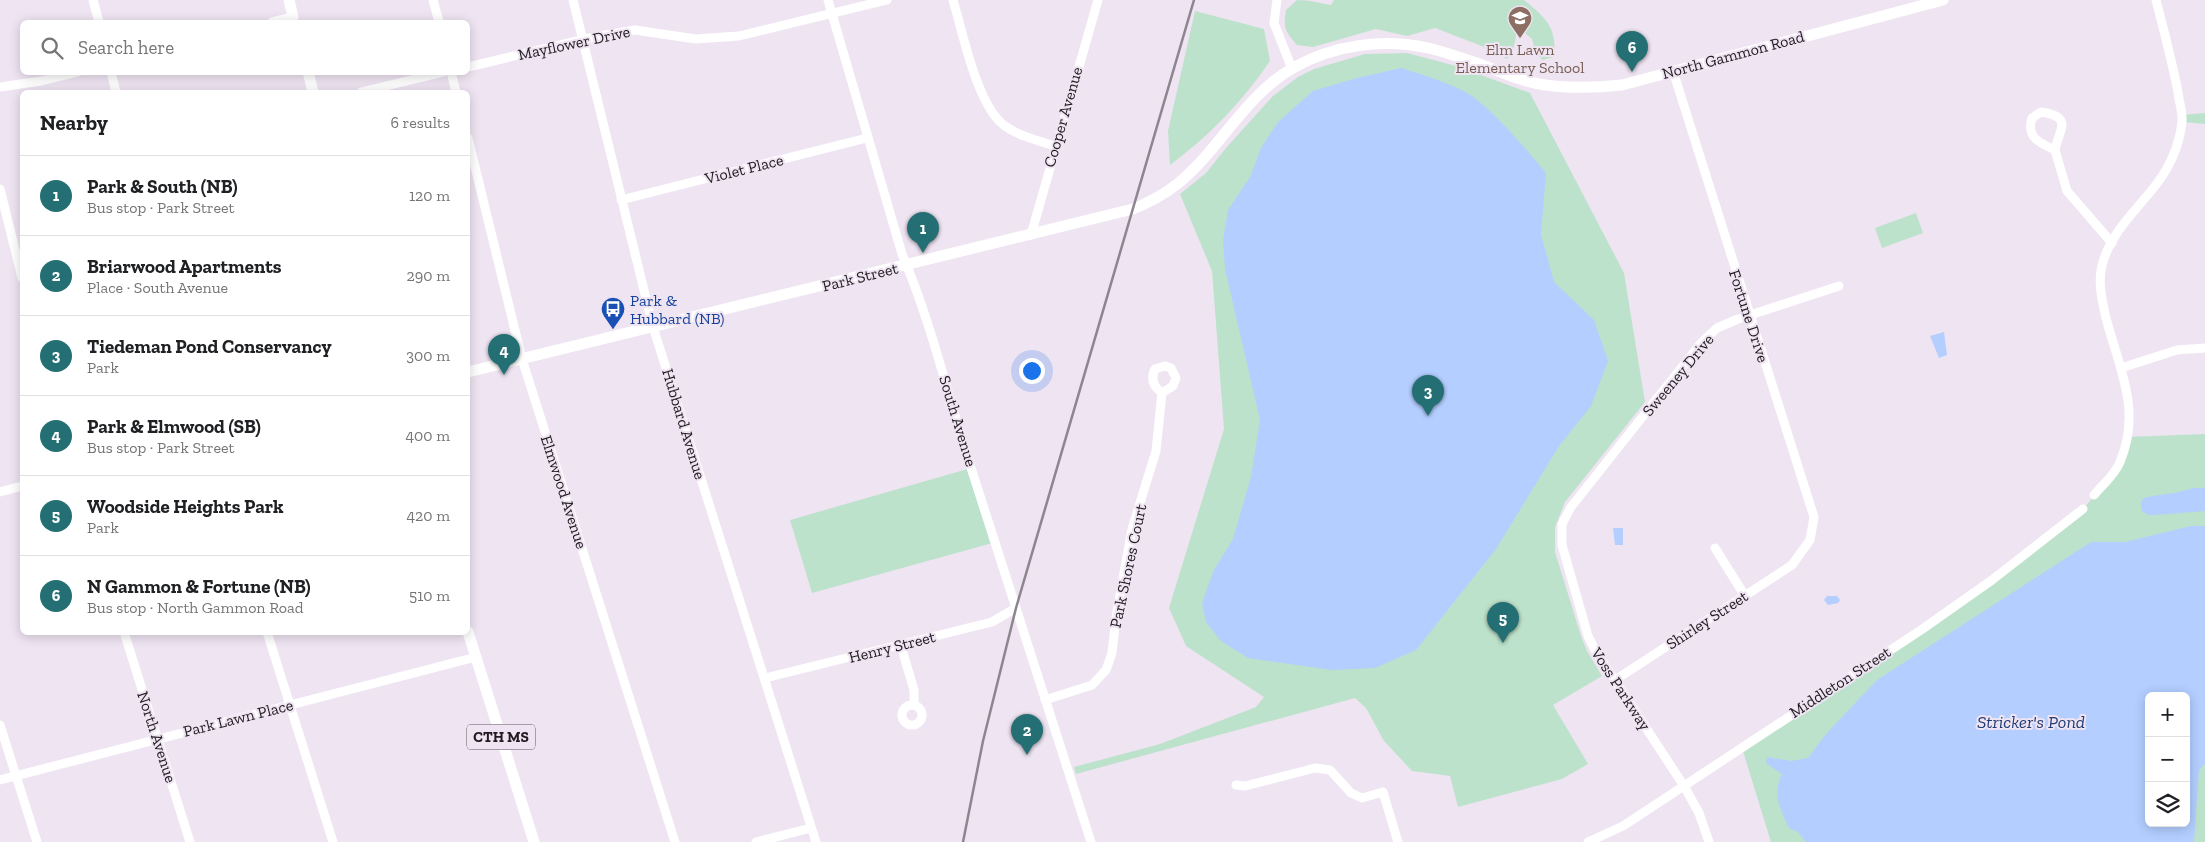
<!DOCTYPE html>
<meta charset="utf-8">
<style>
body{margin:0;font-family:"Zilla Slab",serif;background:#f2f2f2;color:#202124}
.controls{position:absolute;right:15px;bottom:15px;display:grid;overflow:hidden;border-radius:8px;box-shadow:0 2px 12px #0003}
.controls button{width:45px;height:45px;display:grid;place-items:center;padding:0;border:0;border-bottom:1px solid #e0e0e0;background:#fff;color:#202124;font:25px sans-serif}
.you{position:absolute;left:1031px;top:370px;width:18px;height:18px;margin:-12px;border:4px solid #fff;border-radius:50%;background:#1a73e8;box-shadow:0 0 0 8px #1a73e833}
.badge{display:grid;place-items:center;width:32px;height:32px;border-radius:50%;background:#246f74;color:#fff;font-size:16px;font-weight:700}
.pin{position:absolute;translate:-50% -41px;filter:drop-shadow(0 1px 2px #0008)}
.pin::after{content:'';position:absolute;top:26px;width:18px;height:15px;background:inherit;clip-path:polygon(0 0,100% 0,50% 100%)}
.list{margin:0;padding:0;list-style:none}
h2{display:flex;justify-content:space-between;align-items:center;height:65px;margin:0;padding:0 20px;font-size:21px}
h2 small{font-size:16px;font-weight:400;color:#757577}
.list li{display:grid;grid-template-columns:32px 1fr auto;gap:15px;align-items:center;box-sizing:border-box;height:80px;padding:0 20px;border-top:1px solid #e0e0e0}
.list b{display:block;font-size:19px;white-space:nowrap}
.list p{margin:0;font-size:16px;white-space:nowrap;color:#757577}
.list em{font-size:16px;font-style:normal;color:#757577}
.icon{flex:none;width:28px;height:28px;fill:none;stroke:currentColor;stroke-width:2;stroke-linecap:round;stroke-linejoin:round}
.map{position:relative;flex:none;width:2205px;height:842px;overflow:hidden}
.search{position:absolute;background:#fff;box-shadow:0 2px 12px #0003;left:20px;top:20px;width:450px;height:55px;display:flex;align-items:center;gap:12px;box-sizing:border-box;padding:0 18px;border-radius:8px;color:#757577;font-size:19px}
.panel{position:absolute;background:#fff;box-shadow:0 2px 12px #0003;left:20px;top:90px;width:450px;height:545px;border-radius:8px}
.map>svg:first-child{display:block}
.green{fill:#bde2cb;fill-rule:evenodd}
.water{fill:#b3ceff;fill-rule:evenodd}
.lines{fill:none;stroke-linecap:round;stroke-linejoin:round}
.minor{stroke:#fff;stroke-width:9}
.major{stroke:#fff;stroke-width:11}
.rail{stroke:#8d858f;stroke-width:2.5}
.labels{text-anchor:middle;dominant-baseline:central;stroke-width:4;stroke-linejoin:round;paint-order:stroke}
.shield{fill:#efe4f2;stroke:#5d575e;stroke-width:1}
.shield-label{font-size:15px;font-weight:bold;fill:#1e1a1f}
.street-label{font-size:16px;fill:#1e1a1f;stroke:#efe4f2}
.education-label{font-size:16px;fill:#785e54;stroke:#efe4f2}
.transit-label{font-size:16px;fill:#164399;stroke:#efe4f2;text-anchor:start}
.water-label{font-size:18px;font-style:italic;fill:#203d76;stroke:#efe4f2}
</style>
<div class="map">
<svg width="2205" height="842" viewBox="0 0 2205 842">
<rect width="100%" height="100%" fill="#efe4f2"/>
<g class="green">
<path d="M 1297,0 C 1310,0 1319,3 1331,5 L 1334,0 L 1524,0 C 1544,16 1559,29 1553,57 L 1543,60 L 1536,54 L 1532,39 L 1518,27 L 1513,50 L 1507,59 L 1492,50 L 1435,28 L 1407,36 L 1376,29 L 1313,47 L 1297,45 C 1285,31 1283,28 1286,10 Z"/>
<path d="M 1195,11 L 1264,29 L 1270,61 C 1243,101 1209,136 1170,165 L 1168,131 Z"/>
<path d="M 1407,53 L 1456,66 L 1530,93 L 1624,273 L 1645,402 L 1565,502 L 1555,527 L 1555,552 L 1581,636 L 1587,651 L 1602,676 L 1553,705 L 1588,764 L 1562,779 L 1458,807 L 1450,776 L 1412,771 L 1384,741 L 1366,708 L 1355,698 L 1076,774 L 1074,767 L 1160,744 L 1256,707 L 1264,697 L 1186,646 L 1169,608 L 1224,429 L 1212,271 L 1180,194 L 1206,173 L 1226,148 L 1273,96 L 1298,77 L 1314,69 L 1365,54 Z"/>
<path d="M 2205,113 L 2205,124 L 2182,122 L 2181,115 Z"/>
<path d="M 1916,213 L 1923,233 L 1882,248 L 1875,228 Z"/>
<path d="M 2205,434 L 2205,842 L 1771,842 L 1742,748 L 1921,630 L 2083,509 L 2112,475 L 2127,437 ZM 2149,696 L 2186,696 L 2186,823 L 2149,823 Z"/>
<path d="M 971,468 L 996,542 L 812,593 L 790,520 Z"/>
</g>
<g class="water">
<path d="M 1401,68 C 1423,75 1458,85 1476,99 C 1502,120 1524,147 1546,173 L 1541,234 L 1554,282 L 1594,320 L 1608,361 L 1591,406 L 1559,446 L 1496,549 L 1416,650 L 1375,668 L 1332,670 L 1248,658 L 1221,641 L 1206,622 L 1202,603 L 1214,570 L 1233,539 L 1251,477 L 1260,420 L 1225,269 L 1223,240 L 1228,210 L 1250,177 L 1261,148 L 1278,122 L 1313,91 L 1357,78 Z"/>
<path d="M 1944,332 L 1947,355 L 1939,358 L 1930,336 Z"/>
<path d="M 2193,488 L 2205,488 L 2205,511 L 2155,515 L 2148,515 L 2142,511 L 2141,503 L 2143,498 C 2160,494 2177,494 2193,488 Z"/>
<path d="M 2191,526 L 2205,526 L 2205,764 L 2199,770 L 2194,842 L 1806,842 L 1798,832 L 1789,828 C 1780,807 1772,795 1782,774 L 1766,763 L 1767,757 L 1791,761 L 1808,758 L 1826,734 L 1877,680 L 2091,542 L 2125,542 ZM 2149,696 L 2186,696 L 2186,823 L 2149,823 Z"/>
<path d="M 1613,528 L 1623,528 L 1623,545 L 1615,545 Z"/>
<path d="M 1827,596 L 1837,596 L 1840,600 L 1838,603 L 1828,605 L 1824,600 Z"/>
</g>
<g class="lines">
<g class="minor">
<path d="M 93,0 L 99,22"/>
<path d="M 433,0 L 439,22"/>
<path d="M 573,0 L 653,327 L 816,842"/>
<path d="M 828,0 L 902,254 C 929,317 945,384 965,449 C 1006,580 1048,711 1091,842"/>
<path d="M 953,0 C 963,33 977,106 1005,126 C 1019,136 1039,141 1055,146"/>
<path d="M 1277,0 L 1274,23 L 1292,69"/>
<path d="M 272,22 L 293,17"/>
<path d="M 468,67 L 594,37 L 635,30 L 696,39 L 739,36 L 887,0"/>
<path d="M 111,72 L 116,92"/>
<path d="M 451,72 L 456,92"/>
<path d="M 0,87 L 41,81 L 78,72"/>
<path d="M 361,92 L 444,72"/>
<path d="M 2041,112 C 2074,117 2059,129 2055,150 C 2039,143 2026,137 2032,118 Z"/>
<path d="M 468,138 L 522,359 L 675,842"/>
<path d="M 2055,150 L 2067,191 L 2112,243"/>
<path d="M 0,189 L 22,278"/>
<path d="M 621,200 L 867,138"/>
<path d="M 1031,235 L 1098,0"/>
<path d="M 1165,366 L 1171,368 L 1176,378 L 1173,386 L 1162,393 C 1154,387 1150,379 1155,369 Z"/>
<path d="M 2121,368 L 2177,350 L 2205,348"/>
<path d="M 0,492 L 22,486"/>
<path d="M 2094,495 C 2103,484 2115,475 2120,462 C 2142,410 2119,368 2106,318 C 2102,300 2097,281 2103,262 C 2111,234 2133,213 2151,191 C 2168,171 2179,149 2182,122 C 2183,113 2179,102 2178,92 C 2172,61 2164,31 2156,0"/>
<path d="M 1715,548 L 1745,596"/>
<path d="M 124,632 L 190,842"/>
<path d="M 267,632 L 333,842"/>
<path d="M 901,646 L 914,690 L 914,705"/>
<path d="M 765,678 L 992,622 L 1016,608"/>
<path d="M 1615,680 L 1792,565 L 1810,540 L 1814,517 L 1673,71"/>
<path d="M 1045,700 L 1092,685 L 1106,670 L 1112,653 L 1116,617 L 1132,529 L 1156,451 L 1162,393"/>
<circle cx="912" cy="715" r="10"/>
<path d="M 0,725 L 37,842"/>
<path d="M 0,780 L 476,657"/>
<path d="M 1236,785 L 1245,786 L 1315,768 L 1330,770 L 1351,793 L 1362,798 L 1383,792 L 1398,842"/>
<path d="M 756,842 L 811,828"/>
<path d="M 1588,842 L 1623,826 L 1921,630 L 1992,580 L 2083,509"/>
<path d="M 1709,842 L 1699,813 L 1684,786 L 1595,650 L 1588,636 L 1562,545 L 1562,524 L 1571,507 L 1701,343 L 1717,328 L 1738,319 L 1839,286"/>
</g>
<g class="major">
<path d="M 289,0 L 293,17 L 291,22"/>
<path d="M 308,72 L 313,92"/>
<path d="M 468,372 L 1133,209 C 1148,203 1163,195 1176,185 C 1219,151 1244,96 1293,68 C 1333,45 1383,38 1428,48 C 1446,52 1465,59 1482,65 C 1501,72 1520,81 1539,84 C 1568,89 1594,88 1622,85 L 1943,0"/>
<path d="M 468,632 L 534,842"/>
</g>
<path class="rail" d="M 963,842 L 983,741 L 1016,608 L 1194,0"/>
</g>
<defs>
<symbol id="school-pin" viewBox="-11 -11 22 30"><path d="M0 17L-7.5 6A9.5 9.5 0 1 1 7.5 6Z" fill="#8d6e63" stroke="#efe4f2"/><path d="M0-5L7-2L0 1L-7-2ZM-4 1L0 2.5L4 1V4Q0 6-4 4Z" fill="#fff"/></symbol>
<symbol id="bus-pin" viewBox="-11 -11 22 30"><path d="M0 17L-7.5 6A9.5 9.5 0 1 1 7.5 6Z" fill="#1a4fb4" stroke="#efe4f2"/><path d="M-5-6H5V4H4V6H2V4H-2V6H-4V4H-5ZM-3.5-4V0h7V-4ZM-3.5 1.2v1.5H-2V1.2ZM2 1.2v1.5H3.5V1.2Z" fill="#fff"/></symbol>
</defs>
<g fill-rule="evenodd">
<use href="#school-pin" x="1506" y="4" width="28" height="38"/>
<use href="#bus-pin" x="599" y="295" width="28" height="38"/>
</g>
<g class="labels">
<rect class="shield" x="467" y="724.5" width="68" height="25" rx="4"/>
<g class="shield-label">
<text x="501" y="737">CTH MS</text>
</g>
<g class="street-label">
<text transform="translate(574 43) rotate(-12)">Mayflower Drive</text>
<text transform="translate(1733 55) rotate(-15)">North Gammon Road</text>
<text transform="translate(1063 117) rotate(-74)">Cooper Avenue</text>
<text transform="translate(744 169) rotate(-14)">Violet Place</text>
<text transform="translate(860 277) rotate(-14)">Park Street</text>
<text transform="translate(1749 316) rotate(72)">Fortune Drive</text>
<text transform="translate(1678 375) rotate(-50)">Sweeney Drive</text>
<text transform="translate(958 421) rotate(73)">South Avenue</text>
<text transform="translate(684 424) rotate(73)">Hubbard Avenue</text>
<text transform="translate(564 492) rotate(72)">Elmwood Avenue</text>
<text transform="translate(1128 566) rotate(-78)">Park Shores Court</text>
<text transform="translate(1707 620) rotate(-33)">Shirley Street</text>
<text transform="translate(892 647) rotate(-14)">Henry Street</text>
<text transform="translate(1840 682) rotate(-33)">Middleton Street</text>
<text transform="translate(1621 689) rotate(57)">Voss Parkway</text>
<text transform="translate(238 718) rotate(-14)">Park Lawn Place</text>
<text transform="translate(157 737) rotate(72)">North Avenue</text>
</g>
<g class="education-label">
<text x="1520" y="49">Elm Lawn<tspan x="1520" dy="18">Elementary School</tspan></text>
</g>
<g class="transit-label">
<text x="630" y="300">Park &amp;<tspan x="630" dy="18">Hubbard (NB)</tspan></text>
</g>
<g class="water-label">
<text x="2031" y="722">Stricker's Pond</text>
</g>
</g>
</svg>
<div class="controls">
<button>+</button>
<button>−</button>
<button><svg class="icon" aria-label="layers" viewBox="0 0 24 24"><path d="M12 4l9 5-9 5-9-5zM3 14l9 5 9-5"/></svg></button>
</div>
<div class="you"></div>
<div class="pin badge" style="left:923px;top:253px">1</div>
<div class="pin badge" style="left:1027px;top:755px">2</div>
<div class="pin badge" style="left:1428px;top:416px">3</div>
<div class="pin badge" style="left:504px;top:375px">4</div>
<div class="pin badge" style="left:1503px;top:643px">5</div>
<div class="pin badge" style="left:1632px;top:72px">6</div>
<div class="search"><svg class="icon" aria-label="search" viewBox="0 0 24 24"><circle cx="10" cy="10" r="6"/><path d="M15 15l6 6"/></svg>Search here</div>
<section class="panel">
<h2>Nearby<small>6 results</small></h2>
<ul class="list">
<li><span class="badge">1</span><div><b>Park &amp; South (NB)</b><p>Bus stop · Park Street</p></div><em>120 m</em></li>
<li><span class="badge">2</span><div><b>Briarwood Apartments</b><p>Place · South Avenue</p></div><em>290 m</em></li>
<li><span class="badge">3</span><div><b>Tiedeman Pond Conservancy</b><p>Park</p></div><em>300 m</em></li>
<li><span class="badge">4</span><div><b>Park &amp; Elmwood (SB)</b><p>Bus stop · Park Street</p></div><em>400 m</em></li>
<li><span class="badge">5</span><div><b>Woodside Heights Park</b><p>Park</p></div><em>420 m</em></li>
<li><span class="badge">6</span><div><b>N Gammon &amp; Fortune (NB)</b><p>Bus stop · North Gammon Road</p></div><em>510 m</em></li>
</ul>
</section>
</div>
